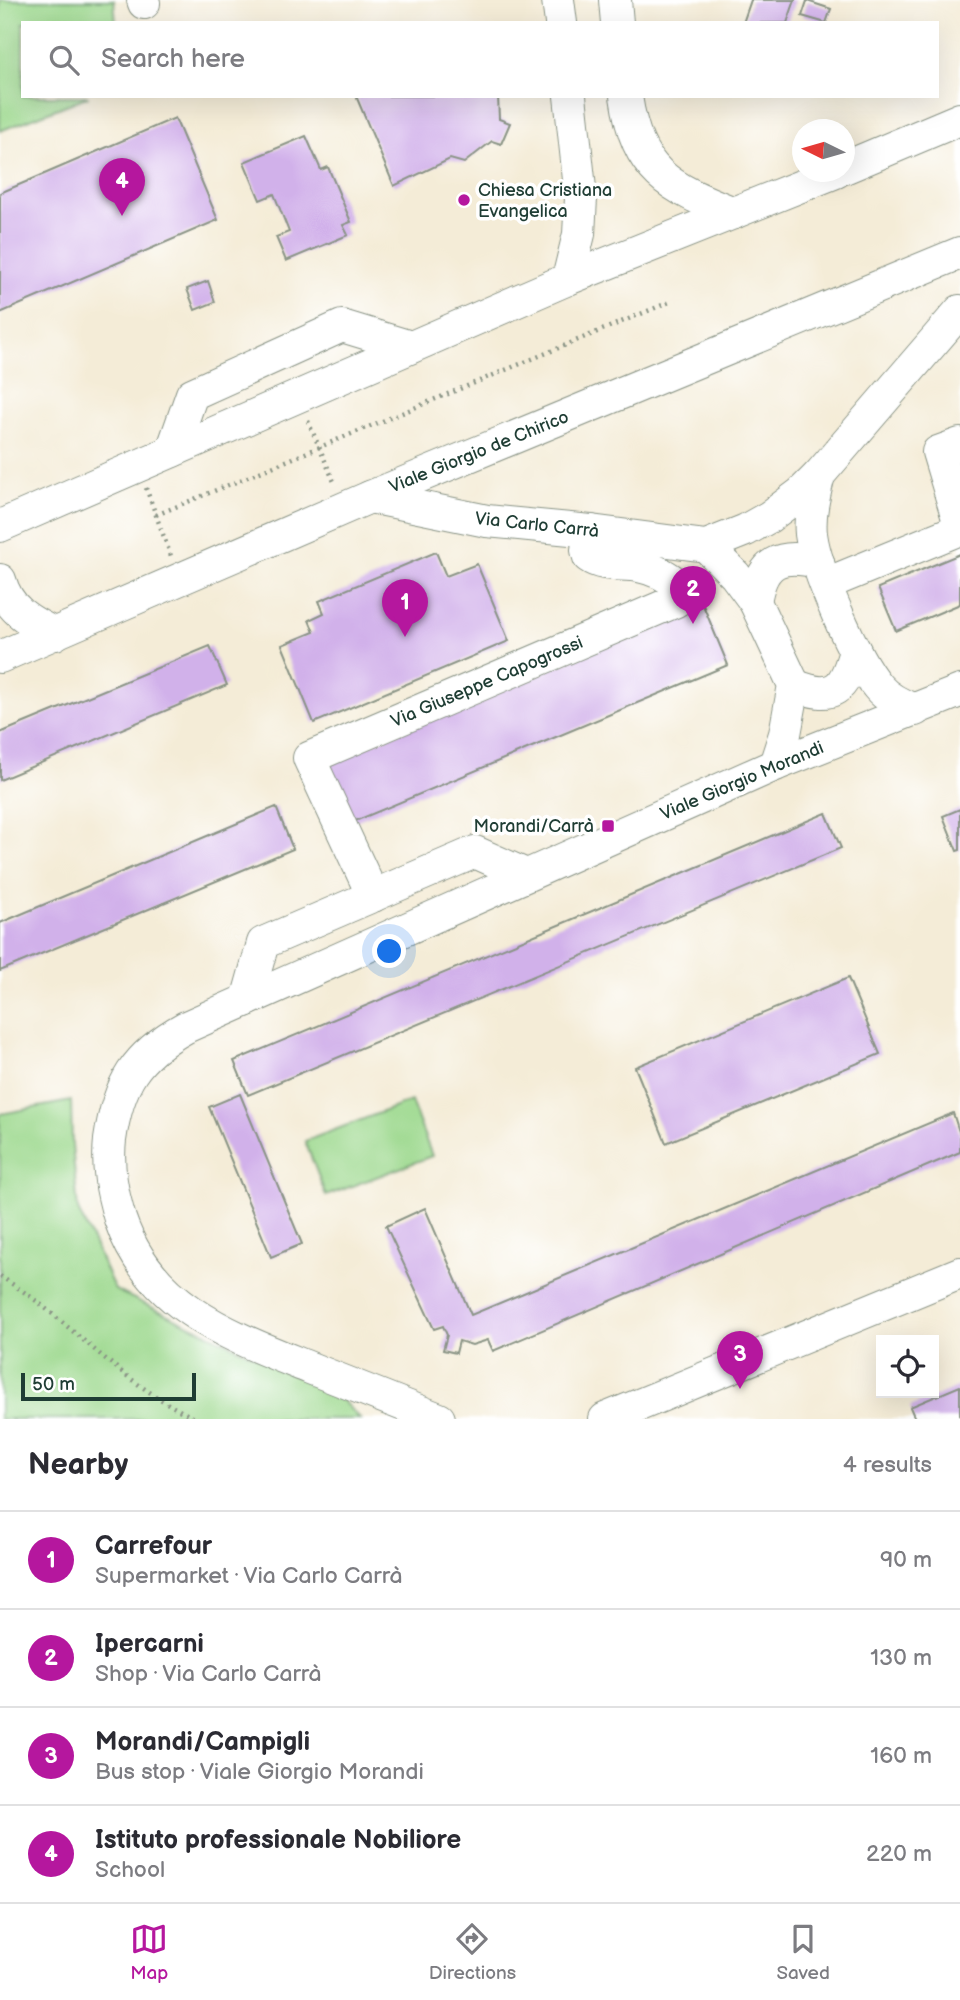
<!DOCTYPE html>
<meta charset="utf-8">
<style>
body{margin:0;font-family:"Balsamiq Sans",sans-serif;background:#f7f7f7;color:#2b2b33}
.controls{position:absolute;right:21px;bottom:21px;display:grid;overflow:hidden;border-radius:0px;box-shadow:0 7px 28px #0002}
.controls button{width:63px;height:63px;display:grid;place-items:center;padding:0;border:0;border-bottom:2px solid #e1e1e2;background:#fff;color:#2b2b33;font:35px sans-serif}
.compass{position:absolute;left:792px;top:119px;width:63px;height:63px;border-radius:50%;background:#fff;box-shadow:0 7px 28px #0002;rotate:275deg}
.scale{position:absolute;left:21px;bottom:18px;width:175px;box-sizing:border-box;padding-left:7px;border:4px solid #1f3d34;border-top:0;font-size:19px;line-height:24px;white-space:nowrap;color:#1f3d34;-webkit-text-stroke:5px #fff;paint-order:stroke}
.you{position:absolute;left:390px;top:952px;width:24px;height:24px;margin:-18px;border:5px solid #fff;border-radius:50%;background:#1a73e8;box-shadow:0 0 0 10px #1a73e833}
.badge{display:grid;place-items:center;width:46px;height:46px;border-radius:50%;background:#b5179e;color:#fff;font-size:23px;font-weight:700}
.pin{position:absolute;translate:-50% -58px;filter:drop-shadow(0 2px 4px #0008)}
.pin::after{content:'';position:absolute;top:37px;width:24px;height:21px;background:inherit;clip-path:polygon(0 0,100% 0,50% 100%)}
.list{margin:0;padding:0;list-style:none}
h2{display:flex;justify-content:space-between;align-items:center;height:91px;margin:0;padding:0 28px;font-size:30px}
h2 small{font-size:23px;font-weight:400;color:#7c7c81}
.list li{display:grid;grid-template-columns:46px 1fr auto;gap:21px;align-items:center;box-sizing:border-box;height:98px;padding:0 28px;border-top:2px solid #e1e1e2}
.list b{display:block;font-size:26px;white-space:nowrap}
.list p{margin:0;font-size:23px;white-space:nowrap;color:#7c7c81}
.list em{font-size:23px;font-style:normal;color:#7c7c81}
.icon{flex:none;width:38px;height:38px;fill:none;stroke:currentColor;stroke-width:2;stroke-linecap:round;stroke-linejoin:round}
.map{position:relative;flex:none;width:960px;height:1419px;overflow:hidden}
.search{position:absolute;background:#fff;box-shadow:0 7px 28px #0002;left:21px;right:21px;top:21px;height:77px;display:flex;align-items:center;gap:18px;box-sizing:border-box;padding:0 24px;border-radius:0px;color:#7c7c81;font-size:26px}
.sheet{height:483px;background:#fff}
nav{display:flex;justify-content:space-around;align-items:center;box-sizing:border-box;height:98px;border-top:2px solid #e1e1e2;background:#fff;font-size:19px;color:#7c7c81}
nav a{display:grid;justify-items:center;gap:4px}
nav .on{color:#b5179e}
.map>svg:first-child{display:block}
.green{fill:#9bd88c;stroke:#5d8a60;stroke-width:2}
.building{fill:#d1b1ea}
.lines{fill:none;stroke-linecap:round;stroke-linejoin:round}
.minor-casing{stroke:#8a9486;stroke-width:34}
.path{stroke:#8a9486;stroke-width:4.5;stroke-dasharray:2 5;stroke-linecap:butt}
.minor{stroke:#fff;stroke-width:32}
.poi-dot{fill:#b5179e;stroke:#fff;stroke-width:2.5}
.labels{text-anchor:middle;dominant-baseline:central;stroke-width:7;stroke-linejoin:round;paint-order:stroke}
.poi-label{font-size:18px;fill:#1f3d34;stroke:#fff;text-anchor:start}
.street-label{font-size:18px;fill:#1f3d34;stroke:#fff}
</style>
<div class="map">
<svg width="960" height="1419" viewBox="0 0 960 1419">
<rect width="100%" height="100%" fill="#fff"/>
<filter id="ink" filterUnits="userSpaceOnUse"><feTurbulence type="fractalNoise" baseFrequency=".0143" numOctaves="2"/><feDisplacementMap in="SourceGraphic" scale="14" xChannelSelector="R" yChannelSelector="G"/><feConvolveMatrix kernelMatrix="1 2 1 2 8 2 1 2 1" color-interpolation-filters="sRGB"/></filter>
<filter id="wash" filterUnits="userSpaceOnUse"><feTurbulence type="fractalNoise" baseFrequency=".00686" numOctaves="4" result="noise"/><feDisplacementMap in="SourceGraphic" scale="28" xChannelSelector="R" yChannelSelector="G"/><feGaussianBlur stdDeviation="1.57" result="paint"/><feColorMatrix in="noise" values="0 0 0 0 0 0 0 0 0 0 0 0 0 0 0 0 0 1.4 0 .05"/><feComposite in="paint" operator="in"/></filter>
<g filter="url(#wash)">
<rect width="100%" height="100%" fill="#f4ecd7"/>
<g class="green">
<path d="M 0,0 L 114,0 L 116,23 L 23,23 L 23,96 L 89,96 L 0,131 Z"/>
<path d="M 71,1101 L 72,1144 L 78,1210 L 115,1290 L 336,1394 L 360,1419 L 0,1419 L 0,1114 Z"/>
<path d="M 411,1101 L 432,1156 L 326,1196 L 305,1141 Z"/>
</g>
<g id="blocks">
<g class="building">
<path d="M 751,0 L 795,0 L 787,23 L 743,23 Z"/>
<path d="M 807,1 L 831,9 L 826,23 L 802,16 Z"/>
<path d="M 356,96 L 498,96 L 499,119 L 510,123 L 501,144 L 492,141 L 464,163 L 450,159 L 394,186 Z"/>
<path d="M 175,118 L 218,220 L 0,313 L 0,193 Z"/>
<path d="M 306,136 L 321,170 L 328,167 L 351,222 L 343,225 L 348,235 L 286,261 L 276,237 L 289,232 L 274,194 L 260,200 L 244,162 Z"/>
<path d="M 208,281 L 215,302 L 195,310 L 187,289 Z"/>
<path d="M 436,552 L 446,576 L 477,564 L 509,641 L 314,723 L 282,645 L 314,632 L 309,620 L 324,613 L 319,601 Z"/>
<path d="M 960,554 L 960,604 L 896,631 L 878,588 Z"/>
<path d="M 703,605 L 728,665 L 353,822 L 328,762 Z"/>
<path d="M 210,646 L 227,685 L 0,780 L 0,733 Z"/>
<path d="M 276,807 L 293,849 L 0,971 L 0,923 Z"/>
<path d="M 960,809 L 960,850 L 957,851 L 943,816 Z"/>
<path d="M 826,813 L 841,848 L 248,1095 L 234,1061 Z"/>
<path d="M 848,978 L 880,1054 L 666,1143 L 635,1067 Z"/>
<path d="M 240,1094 L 302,1244 L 271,1257 L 209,1107 Z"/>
<path d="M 953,1113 L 960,1135 L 960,1152 L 493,1351 L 488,1340 L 472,1345 L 459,1341 L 456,1353 L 443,1350 L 447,1335 L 443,1326 L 434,1329 L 386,1226 L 425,1208 L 471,1315 Z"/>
<path d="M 960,1386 L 960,1419 L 915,1419 L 910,1407 Z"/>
</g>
</g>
</g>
<g filter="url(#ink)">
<use href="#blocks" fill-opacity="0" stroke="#8a9486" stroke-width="2"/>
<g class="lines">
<defs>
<g id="minor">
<path d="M 143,0 L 144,3"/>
<path d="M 558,0 L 561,23"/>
<path d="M 615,0 L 617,23"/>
<path d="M 626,96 C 637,172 668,187 734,213"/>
<path d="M 844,168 L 960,119"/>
<path d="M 568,279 L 579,234 L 581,198 L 570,96"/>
<path d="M 960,444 L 938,452 L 960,525"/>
<path d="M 172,451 L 192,394 L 342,326 L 411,347"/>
<path d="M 819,475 C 814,495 809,514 811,534 C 816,571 854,659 878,687 C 888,699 901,705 915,710"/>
<path d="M 370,497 L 487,521 L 591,531 L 706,546 L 746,530 L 769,517 L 801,493 L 819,475 L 960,311"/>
<path d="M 0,526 L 568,279 L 836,172"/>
<path d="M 706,546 L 735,575 L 755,602 L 794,685 L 785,734 L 775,765"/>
<path d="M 0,580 C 8,610 29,621 55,634"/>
<path d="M 826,584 L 960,529"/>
<path d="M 755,602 C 762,561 779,553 818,562"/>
<path d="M 0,657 L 370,497 L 960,253"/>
<path d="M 794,685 C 834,701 844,690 855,651"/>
<path d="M 373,896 L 309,758 L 676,601 L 680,595 L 679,586 C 668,576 654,569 639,566 C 622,563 603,567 589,557 L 587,550 L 591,531"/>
<path d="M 247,1000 L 263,943 L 475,852 L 526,875"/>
<path d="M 439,1419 C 396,1402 353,1385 310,1368 C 231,1336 150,1308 120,1219 C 112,1192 107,1168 110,1140 C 118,1084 135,1055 186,1027 L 775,765 L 960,691"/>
<path d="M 605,1419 L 960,1273"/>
</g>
</defs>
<use href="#minor" class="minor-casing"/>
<g class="path">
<path d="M 308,421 L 335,484"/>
<path d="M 146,488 L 171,556"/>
<path d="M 156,515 L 672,301"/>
<path d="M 0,1276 C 15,1286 31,1296 44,1307 C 94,1348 138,1392 197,1419"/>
</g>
<use href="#minor" class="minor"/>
</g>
</g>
<g class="poi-dot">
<circle cx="464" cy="200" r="7"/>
<rect x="601" y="819" width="14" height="14" rx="3.5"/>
</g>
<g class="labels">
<g class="poi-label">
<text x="478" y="190">Chiesa Cristiana<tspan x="478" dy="21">Evangelica</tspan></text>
<text x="594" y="826" text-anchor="end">Morandi/Carrà</text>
</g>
<g class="street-label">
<text transform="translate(479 452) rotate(-22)">Viale Giorgio de Chirico</text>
<text transform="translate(537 525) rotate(6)">Via Carlo Carrà</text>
<text transform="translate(487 682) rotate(-23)">Via Giuseppe Capogrossi</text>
<text transform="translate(742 781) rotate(-23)">Viale Giorgio Morandi</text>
</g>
</g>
</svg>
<div class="controls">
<button><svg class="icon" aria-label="locate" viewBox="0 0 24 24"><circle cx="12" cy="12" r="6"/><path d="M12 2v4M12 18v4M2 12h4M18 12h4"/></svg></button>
</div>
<svg class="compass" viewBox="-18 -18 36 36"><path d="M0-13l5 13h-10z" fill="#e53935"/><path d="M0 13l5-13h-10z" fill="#7c7c81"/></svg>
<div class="scale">50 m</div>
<div class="you"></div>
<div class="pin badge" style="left:405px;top:637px">1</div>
<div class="pin badge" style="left:693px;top:624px">2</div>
<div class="pin badge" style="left:740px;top:1389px">3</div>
<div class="pin badge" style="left:122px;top:216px">4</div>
<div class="search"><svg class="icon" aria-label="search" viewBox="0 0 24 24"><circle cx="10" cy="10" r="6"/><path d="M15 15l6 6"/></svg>Search here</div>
</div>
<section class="sheet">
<h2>Nearby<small>4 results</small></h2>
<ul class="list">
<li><span class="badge">1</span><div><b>Carrefour</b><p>Supermarket · Via Carlo Carrà</p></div><em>90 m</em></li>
<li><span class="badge">2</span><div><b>Ipercarni</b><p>Shop · Via Carlo Carrà</p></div><em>130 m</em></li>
<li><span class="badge">3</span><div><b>Morandi/Campigli</b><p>Bus stop · Viale Giorgio Morandi</p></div><em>160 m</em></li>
<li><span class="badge">4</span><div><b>Istituto professionale Nobiliore</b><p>School</p></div><em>220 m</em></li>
</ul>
</section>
<nav>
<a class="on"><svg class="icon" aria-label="map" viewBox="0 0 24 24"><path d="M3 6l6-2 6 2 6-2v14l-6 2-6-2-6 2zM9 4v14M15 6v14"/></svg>Map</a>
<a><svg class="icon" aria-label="directions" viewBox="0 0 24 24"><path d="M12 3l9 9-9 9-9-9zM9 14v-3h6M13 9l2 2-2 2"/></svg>Directions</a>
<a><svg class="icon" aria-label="saved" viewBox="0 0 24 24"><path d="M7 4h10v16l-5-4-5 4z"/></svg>Saved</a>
</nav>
